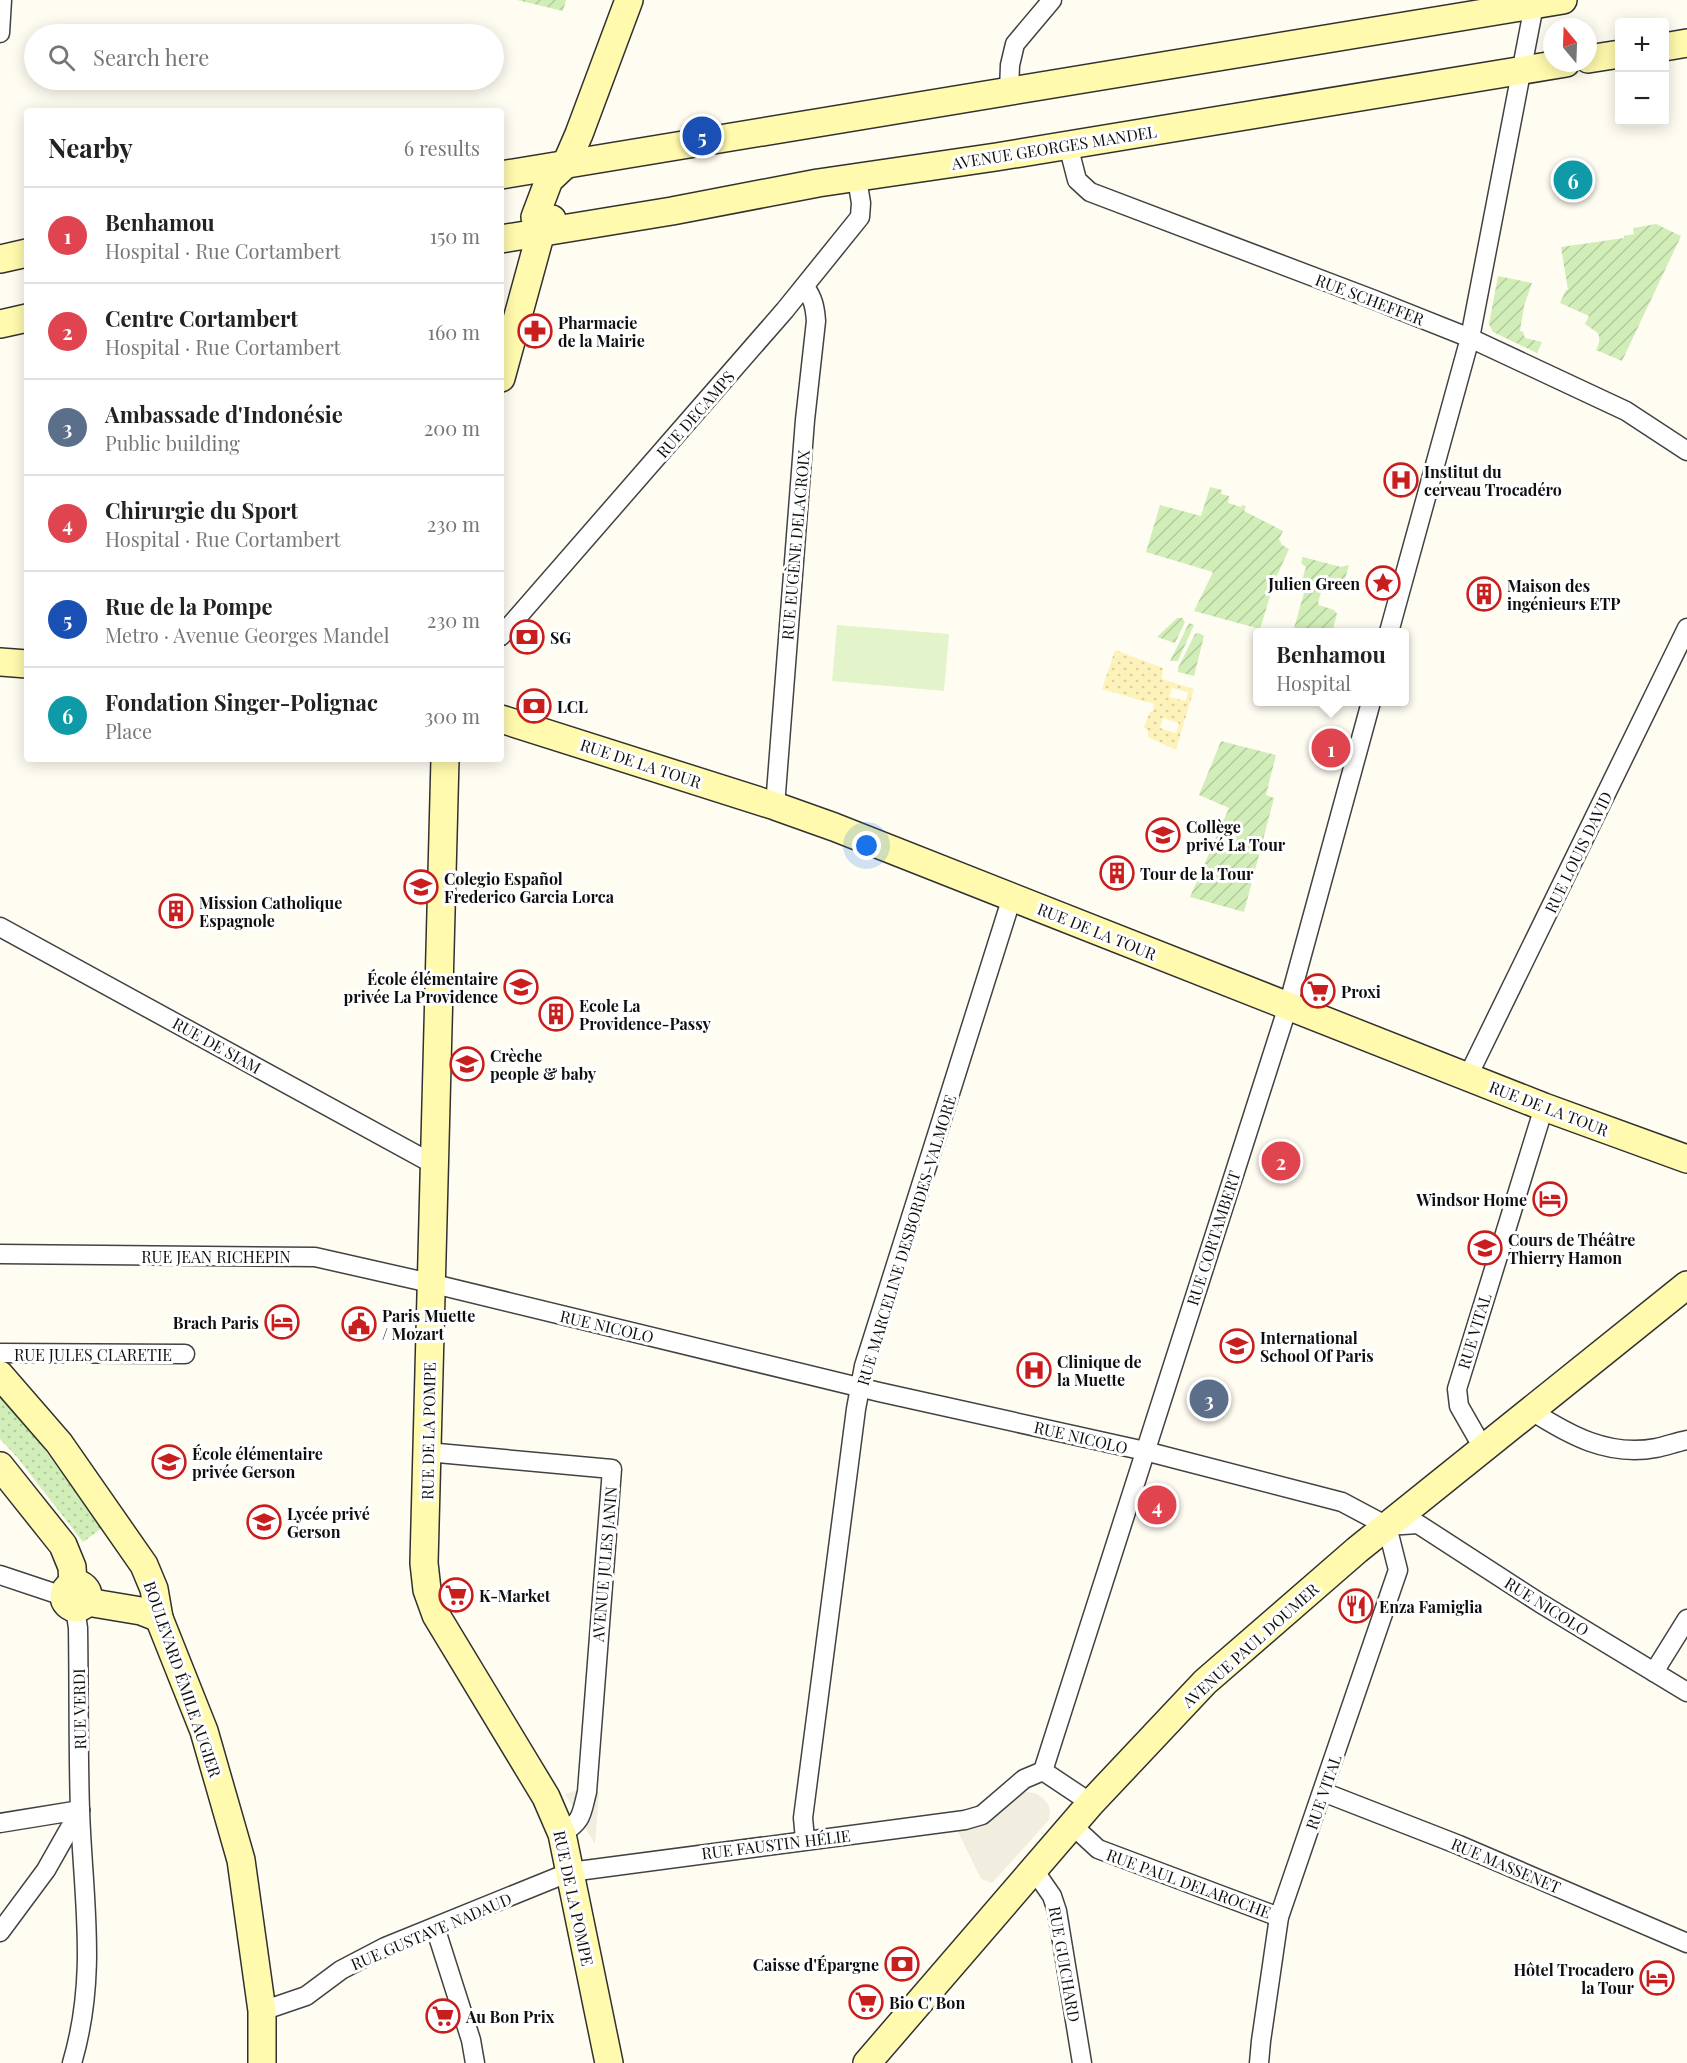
<!DOCTYPE html>
<meta charset="utf-8">
<style>
body{margin:0;font-family:"Playfair Display",serif;background:#f6f6f6;color:#222}
.controls{position:absolute;right:18px;top:18px;display:grid;overflow:hidden;border-radius:6px;box-shadow:0 3px 15px #0003}
.controls button{width:54px;height:54px;display:grid;place-items:center;padding:0;border:0;border-bottom:2px solid #e0e0e0;background:#fff;color:#222;font:30px sans-serif}
.compass{position:absolute;left:1543px;top:18px;width:54px;height:54px;border-radius:50%;background:#fff;box-shadow:0 3px 15px #0003;rotate:341deg}
.you{position:absolute;left:867px;top:846px;width:21px;height:21px;margin:-15px;border:4px solid #fff;border-radius:50%;background:#1a73e8;box-shadow:0 0 0 9px #1a73e833}
.badge{display:grid;place-items:center;width:39px;height:39px;border-radius:50%;background:#c91e1e;color:#fff;font-size:20px;font-weight:700}
.pin{position:absolute;translate:-50% -50%;border:3px solid #fff;box-shadow:0 2px 6px #0006}
.popup{position:absolute;left:1253px;top:628px;width:156px;height:78px;box-sizing:border-box;display:grid;place-content:center;border-radius:6px;background:#fff;filter:drop-shadow(0 2px 4px #0005);font-size:20px;white-space:nowrap;color:#767676}
.popup b{font-size:22px;color:#222}
.popup::after{content:'';position:absolute;left:50%;top:100%;margin-left:-12px;border:12px solid transparent;border-top-color:#fff}
.list{margin:0;padding:0;list-style:none}
h2{display:flex;justify-content:space-between;align-items:center;height:78px;margin:0;padding:0 24px;font-size:26px}
h2 small{font-size:20px;font-weight:400;color:#767676}
.list li{display:grid;grid-template-columns:39px 1fr auto;gap:18px;align-items:center;box-sizing:border-box;height:96px;padding:0 24px;border-top:2px solid #e0e0e0}
.list b{display:block;font-size:22px;white-space:nowrap}
.list p{margin:0;font-size:20px;white-space:nowrap;color:#767676}
.list em{font-size:20px;font-style:normal;color:#767676}
.icon{flex:none;width:33px;height:33px;fill:none;stroke:currentColor;stroke-width:2;stroke-linecap:round;stroke-linejoin:round}
.map{position:relative;flex:none;width:1687px;height:2063px;overflow:hidden}
.search{position:absolute;background:#fff;box-shadow:0 3px 15px #0003;left:24px;top:24px;width:480px;height:66px;display:flex;align-items:center;gap:15px;box-sizing:border-box;padding:0 21px;border-radius:33px;color:#767676;font-size:22px}
.panel{position:absolute;background:#fff;box-shadow:0 3px 15px #0003;left:24px;top:108px;width:480px;height:654px;border-radius:6px}
.map>svg:first-child{display:block}
.grass{fill:url(#grass-dots)}
.sand{fill:url(#sand-dots);fill-rule:evenodd}
.garden{fill:url(#garden-furrows)}
.pitch{fill:#e3f3ca}
.plaza{fill:#f1eddf}
.lines{fill:none;stroke-linecap:round;stroke-linejoin:round}
.street-casing{stroke:#424242;stroke-width:21}
.secondary-casing{stroke:#313131;stroke-width:30}
.street{stroke:#fff;stroke-width:18}
.secondary{stroke:#fffaad;stroke-width:27}
.labels{text-anchor:middle;dominant-baseline:central;stroke-width:6;stroke-linejoin:round;paint-order:stroke}
.street-label{font-size:16px;fill:#0f0f0f;stroke:#fff}
.poi-label{font-size:16px;font-weight:bold;fill:#0f0f0f;stroke:#fff;text-anchor:start}
</style>
<div class="map">
<svg width="1687" height="2063" viewBox="0 0 1687 2063">
<defs>
<pattern id="grass-dots" width="8" height="8" patternUnits="userSpaceOnUse" patternTransform="scale(1.5)"><rect width="8" height="8" fill="#d1edb8"/><path d="M2 2h.1M6 6h.1" fill="none" stroke="#b2ca9d" stroke-width="1.8" stroke-linecap="round"/></pattern>
<pattern id="sand-dots" width="8" height="8" patternUnits="userSpaceOnUse" patternTransform="scale(1.5)"><rect width="8" height="8" fill="#fef2bb"/><path d="M2 2h.1M6 6h.1" fill="none" stroke="#d8cea0" stroke-width="1.8" stroke-linecap="round"/></pattern>
<pattern id="garden-furrows" width="10" height="10" patternUnits="userSpaceOnUse" patternTransform="scale(1.5)"><rect width="10" height="10" fill="#d1edb8"/><path d="M-1 1l2-2M0 10L10 0M9 11l2-2" fill="none" stroke="#b2ca9d"/></pattern>
</defs>
<rect width="100%" height="100%" fill="#fffdf2"/>
<path class="grass" d="M 0,1397 C 38,1438 70,1482 102,1528 L 83,1542 L 17,1457 L 0,1439 Z"/>
<path class="sand" d="M 1115,650 L 1163,668 L 1162,679 L 1194,689 L 1176,750 L 1148,737 L 1148,731 L 1144,727 L 1150,712 L 1153,711 L 1154,705 L 1153,703 L 1146,702 L 1102,689 ZM 1172,688 L 1188,692 L 1186,701 L 1169,697 ZM 1163,718 L 1179,723 L 1176,733 L 1160,728 Z"/>
<g class="garden">
<path d="M 517,0 L 566,0 L 563,11 Z"/>
<path d="M 1656,224 L 1681,236 L 1622,361 L 1596,350 C 1604,333 1597,333 1585,324 L 1589,316 L 1560,303 L 1566,290 L 1568,290 L 1561,247 L 1624,238 L 1624,236 L 1634,234 L 1633,228 Z"/>
<path d="M 1498,276 L 1532,283 L 1524,306 L 1520,331 L 1523,332 L 1525,338 L 1542,342 L 1537,353 L 1493,332 L 1489,324 Z"/>
<path d="M 1210,487 L 1222,490 L 1221,494 L 1229,496 L 1228,503 L 1241,507 L 1242,505 L 1246,506 L 1244,511 L 1283,531 L 1279,539 L 1282,545 L 1289,549 L 1275,580 L 1260,629 L 1194,611 L 1213,572 L 1146,552 L 1160,505 L 1201,516 Z"/>
<path d="M 1303,557 L 1341,567 L 1349,565 L 1343,586 L 1325,581 L 1318,602 L 1319,605 L 1334,610 L 1337,614 L 1332,632 L 1293,632 L 1305,589 L 1300,587 L 1306,567 L 1301,563 Z"/>
<path d="M 1177,618 L 1182,618 L 1185,622 L 1175,643 L 1157,637 Z"/>
<path d="M 1189,623 L 1194,625 L 1178,661 L 1170,661 Z"/>
<path d="M 1199,633 L 1204,636 L 1194,676 L 1178,672 L 1178,668 L 1195,634 Z"/>
<path d="M 1221,741 L 1276,755 L 1266,795 L 1274,798 L 1244,912 L 1190,897 L 1229,808 L 1199,795 Z"/>
</g>
<path class="pitch" d="M 837,625 L 949,634 L 944,691 L 832,681 Z"/>
<g class="plaza">
<path d="M 576,1791 L 599,1792 L 595,1844 L 565,1794 Z"/>
<path d="M 1026,1792 L 1035,1793 L 1044,1799 L 1049,1806 L 1050,1812 L 1048,1821 L 992,1883 L 981,1879 L 957,1830 L 974,1827 L 987,1822 L 1019,1795 Z"/>
</g>
<g class="lines">
<defs>
<g id="street">
<path d="M 0,33 L 2,0"/>
<path d="M 1009,91 L 1010,65 L 1015,44 L 1052,0"/>
<path d="M 1068,145 L 1077,180 L 1090,192 L 1372,299 L 1470,338 L 1626,411 L 1687,451"/>
<path d="M 1389,632 L 1470,338 L 1535,0"/>
<path d="M 501,636 L 785,310 L 860,217 L 861,203 L 857,179"/>
<path d="M 775,806 L 805,420 L 816,321 C 815,307 813,298 805,287"/>
<path d="M 0,927 L 435,1165"/>
<path d="M 1468,1076 L 1687,628"/>
<path d="M 0,1254 L 315,1257 L 430,1283 L 879,1392 L 1145,1451 L 1342,1502 L 1387,1526 L 1418,1524 L 1540,1603 L 1687,1692"/>
<path d="M 0,1353 L 185,1354"/>
<path d="M 1530,1410 C 1569,1435 1608,1457 1656,1448 C 1666,1446 1677,1442 1687,1440"/>
<path d="M 1483,1448 L 1459,1406 L 1457,1389 L 1544,1107"/>
<path d="M 427,1452 L 612,1469 L 587,1792 C 581,1815 583,1820 562,1834"/>
<path d="M 0,1575 L 63,1596"/>
<path d="M 1654,1672 L 1687,1619"/>
<path d="M 1043,1771 L 1288,1006 L 1371,702"/>
<path d="M 1323,1792 L 1459,1845 L 1687,1943"/>
<path d="M 0,1823 L 80,1810"/>
<path d="M 1072,1825 L 1098,1849 L 1279,1917"/>
<path d="M 805,1839 L 803,1818 L 856,1409 L 864,1366 L 1012,897"/>
<path d="M 1034,1870 L 1052,1896 L 1057,1911 L 1082,2063"/>
<path d="M 435,1927 L 471,2040 L 475,2063"/>
<path d="M 0,1932 L 46,1870 L 80,1810"/>
<path d="M 262,2011 L 306,1996 L 341,1970 L 385,1947 L 570,1872 L 965,1820 L 982,1815 L 1024,1779 L 1043,1771 L 1091,1803"/>
<path d="M 72,2063 C 98,1975 83,1899 80,1810 C 78,1749 79,1688 78,1628 L 75,1608"/>
<path d="M 1259,2063 L 1261,2041 L 1279,1917 L 1398,1570 L 1387,1526"/>
</g>
<g id="secondary">
<path d="M 1664,47 L 1687,43"/>
<path d="M 1588,59 L 1620,54"/>
<path d="M 501,175 L 1563,0"/>
<path d="M 541,232 L 535,217 L 549,180 L 566,164 L 579,134 L 629,0"/>
<path d="M 501,239 L 672,211 L 818,183 L 996,157 L 1566,63"/>
<path d="M 0,259 L 27,253"/>
<path d="M 0,324 L 27,318"/>
<path d="M 501,378 L 541,232 L 552,219"/>
<path d="M 0,662 L 27,664"/>
<path d="M 501,719 L 775,806 L 834,827 L 1544,1107 L 1687,1159"/>
<path d="M 445,759 L 424,1563 L 427,1590 L 436,1615 L 546,1797 L 562,1834 L 609,2063"/>
<path d="M 0,1375 L 59,1443 L 144,1565 L 154,1589 L 159,1618 L 204,1731 L 241,1860 L 262,2011 L 262,2063"/>
<path d="M 0,1466 L 63,1545 L 72,1567 L 73,1584"/>
<circle cx="76" cy="1596" r="12"/>
<path d="M 87,1602 L 141,1611 L 159,1618"/>
<path d="M 867,2063 L 1091,1803 L 1205,1682 L 1357,1550 L 1687,1285"/>
</g>
</defs>
<use href="#street" class="street-casing"/>
<use href="#secondary" class="secondary-casing"/>
<use href="#street" class="street"/>
<use href="#secondary" class="secondary"/>
</g>
<defs>
<symbol id="pharmacy-ring" viewBox="-11 -11 22 22"><circle r="9.5" fill="#fff" stroke="#c91e1e" stroke-width="1.5"/><path d="M-2-6h4v4h4v4h-4v4h-4v-4h-4v-4h4Z" fill="#c91e1e"/></symbol>
<symbol id="hospital-ring" viewBox="-11 -11 22 22"><circle r="9.5" fill="#fff" stroke="#c91e1e" stroke-width="1.5"/><path d="M-5-5h3v3.5h4V-5h3V5h-3V1.5h-4V5h-3Z" fill="#c91e1e"/></symbol>
<symbol id="sight-ring" viewBox="-11 -11 22 22"><circle r="9.5" fill="#fff" stroke="#c91e1e" stroke-width="1.5"/><path d="M0-6L1.8-2.2L6-1.7L2.9 1.2L3.7 5.4L0 3.3L-3.7 5.4L-2.9 1.2L-6-1.7L-1.8-2.2Z" fill="#c91e1e"/></symbol>
<symbol id="building-ring" viewBox="-11 -11 22 22"><circle r="9.5" fill="#fff" stroke="#c91e1e" stroke-width="1.5"/><path d="M-4-6H4V6H1V3H-1V6H-4ZM-2.5-4.3h1.7v1.8h-1.7ZM.8-4.3h1.7v1.8H.8ZM-2.5-1h1.7V.8h-1.7ZM.8-1h1.7V.8H.8Z" fill="#c91e1e"/></symbol>
<symbol id="bank-ring" viewBox="-11 -11 22 22"><circle r="9.5" fill="#fff" stroke="#c91e1e" stroke-width="1.5"/><path d="M-6-4H6V4H-6ZM0-2.3a2.3 2.3 0 1 0 0 4.6a2.3 2.3 0 1 0 0-4.6Z" fill="#c91e1e"/></symbol>
<symbol id="school-ring" viewBox="-11 -11 22 22"><circle r="9.5" fill="#fff" stroke="#c91e1e" stroke-width="1.5"/><path d="M0-5L7-2L0 1L-7-2ZM-4 1L0 2.5L4 1V4Q0 6-4 4Z" fill="#c91e1e"/></symbol>
<symbol id="supermarket-ring" viewBox="-11 -11 22 22"><circle r="9.5" fill="#fff" stroke="#c91e1e" stroke-width="1.5"/><path d="M-6-5.5h2.5l.6 2H6L4.5 2H-2.5L-4.4-4H-6ZM-1.5 3.2a1.3 1.3 0 1 0 .1 0ZM3 3.2a1.3 1.3 0 1 0 .1 0Z" fill="#c91e1e"/></symbol>
<symbol id="hotel-ring" viewBox="-11 -11 22 22"><circle r="9.5" fill="#fff" stroke="#c91e1e" stroke-width="1.5"/><path d="M-6-4.5h1.5V1H6V5H4.5V3h-9V5H-6ZM-4 0a1.8 1.8 0 1 1 3.6 0ZM.5 0V-2.5h3Q6-2.5 6 0Z" fill="#c91e1e"/></symbol>
<symbol id="university-ring" viewBox="-11 -11 22 22"><circle r="9.5" fill="#fff" stroke="#c91e1e" stroke-width="1.5"/><path d="M0-5L7-2L0 1L-7-2ZM-4 1L0 2.5L4 1V4Q0 6-4 4Z" fill="#c91e1e"/></symbol>
<symbol id="civic-ring" viewBox="-11 -11 22 22"><circle r="9.5" fill="#fff" stroke="#c91e1e" stroke-width="1.5"/><path d="M-.6-6.5H3V-4.5H.6V-3L4-1V1h2V6H-6V1h2V-1L-.6-3ZM-1.2 2.5V6h2.4V2.5Z" fill="#c91e1e"/></symbol>
<symbol id="restaurant-ring" viewBox="-11 -11 22 22"><circle r="9.5" fill="#fff" stroke="#c91e1e" stroke-width="1.5"/><path d="M-5-6h1v4h1v-4h1v4h1v-4h1v5L-1.5 .5V6h-2V.5L-5-1ZM5-6V6H3V1.5H1.5Q1.5-4 5-6Z" fill="#c91e1e"/></symbol>
</defs>
<g fill-rule="evenodd">
<use href="#pharmacy-ring" x="516" y="312" width="38" height="38"/>
<use href="#hospital-ring" x="1382" y="461" width="38" height="38"/>
<use href="#sight-ring" x="1364" y="564" width="38" height="38"/>
<use href="#building-ring" x="1465" y="575" width="38" height="38"/>
<use href="#bank-ring" x="508" y="618" width="38" height="38"/>
<use href="#bank-ring" x="515" y="687" width="38" height="38"/>
<use href="#school-ring" x="1144" y="816" width="38" height="38"/>
<use href="#building-ring" x="1098" y="854" width="38" height="38"/>
<use href="#school-ring" x="402" y="868" width="38" height="38"/>
<use href="#building-ring" x="157" y="892" width="38" height="38"/>
<use href="#school-ring" x="502" y="968" width="38" height="38"/>
<use href="#supermarket-ring" x="1299" y="972" width="38" height="38"/>
<use href="#building-ring" x="537" y="995" width="38" height="38"/>
<use href="#school-ring" x="448" y="1045" width="38" height="38"/>
<use href="#hotel-ring" x="1531" y="1180" width="38" height="38"/>
<use href="#university-ring" x="1466" y="1229" width="38" height="38"/>
<use href="#hotel-ring" x="263" y="1303" width="38" height="38"/>
<use href="#civic-ring" x="340" y="1305" width="38" height="38"/>
<use href="#university-ring" x="1218" y="1327" width="38" height="38"/>
<use href="#hospital-ring" x="1015" y="1351" width="38" height="38"/>
<use href="#school-ring" x="150" y="1443" width="38" height="38"/>
<use href="#school-ring" x="245" y="1503" width="38" height="38"/>
<use href="#supermarket-ring" x="437" y="1576" width="38" height="38"/>
<use href="#restaurant-ring" x="1337" y="1587" width="38" height="38"/>
<use href="#bank-ring" x="883" y="1945" width="38" height="38"/>
<use href="#hotel-ring" x="1638" y="1959" width="38" height="38"/>
<use href="#supermarket-ring" x="847" y="1983" width="38" height="38"/>
<use href="#supermarket-ring" x="424" y="1997" width="38" height="38"/>
</g>
<g class="labels">
<g class="street-label">
<text transform="translate(1054 147) rotate(-9)">AVENUE GEORGES MANDEL</text>
<text transform="translate(1370 299) rotate(21)">RUE SCHEFFER</text>
<text transform="translate(695 414) rotate(-49)">RUE DECAMPS</text>
<text transform="translate(795 545) rotate(-85)">RUE EUGÈNE DELACROIX</text>
<text transform="translate(641 763) rotate(18)">RUE DE LA TOUR</text>
<text transform="translate(1578 852) rotate(-64)">RUE LOUIS DAVID</text>
<text transform="translate(1097 931) rotate(22)">RUE DE LA TOUR</text>
<text transform="translate(217 1045) rotate(29)">RUE DE SIAM</text>
<text transform="translate(1549 1108) rotate(21)">RUE DE LA TOUR</text>
<text transform="translate(1213 1238) rotate(-72)">RUE CORTAMBERT</text>
<text transform="translate(906 1240) rotate(-73)">RUE MARCELINE DESBORDES-VALMORE</text>
<text x="216" y="1256">RUE JEAN RICHEPIN</text>
<text transform="translate(607 1326) rotate(13)">RUE NICOLO</text>
<text transform="translate(1474 1331) rotate(-73)">RUE VITAL</text>
<text x="93" y="1354">RUE JULES CLARETIE</text>
<text transform="translate(428 1431) rotate(-89)">RUE DE LA POMPE</text>
<text transform="translate(1081 1437) rotate(13)">RUE NICOLO</text>
<text transform="translate(604 1564) rotate(-85)">AVENUE JULES JANIN</text>
<text transform="translate(1547 1606) rotate(32)">RUE NICOLO</text>
<text transform="translate(1250 1645) rotate(-42)">AVENUE PAUL DOUMER</text>
<text transform="translate(183 1679) rotate(71)">BOULEVARD ÉMILE AUGIER</text>
<text transform="translate(79 1709) rotate(-91)">RUE VERDI</text>
<text transform="translate(1323 1792) rotate(-71)">RUE VITAL</text>
<text transform="translate(776 1844) rotate(-7)">RUE FAUSTIN HÉLIE</text>
<text transform="translate(1506 1865) rotate(23)">RUE MASSENET</text>
<text transform="translate(1189 1883) rotate(20)">RUE PAUL DELAROCHE</text>
<text transform="translate(574 1898) rotate(78)">RUE DE LA POMPE</text>
<text transform="translate(431 1931) rotate(-23)">RUE GUSTAVE NADAUD</text>
<text transform="translate(1065 1964) rotate(80)">RUE GUICHARD</text>
</g>
<g class="poi-label">
<text x="558" y="322">Pharmacie<tspan x="558" dy="18">de la Mairie</tspan></text>
<text x="1424" y="471">Institut du<tspan x="1424" dy="18">cerveau Trocadéro</tspan></text>
<text x="1360" y="583" text-anchor="end">Julien Green</text>
<text x="1507" y="585">Maison des<tspan x="1507" dy="18">ingénieurs ETP</tspan></text>
<text x="550" y="637">SG</text>
<text x="557" y="706">LCL</text>
<text x="1186" y="826">Collège<tspan x="1186" dy="18">privé La Tour</tspan></text>
<text x="1140" y="873">Tour de la Tour</text>
<text x="444" y="878">Colegio Español<tspan x="444" dy="18">Frederico Garcia Lorca</tspan></text>
<text x="199" y="902">Mission Catholique<tspan x="199" dy="18">Espagnole</tspan></text>
<text x="498" y="978" text-anchor="end">École élémentaire<tspan x="498" dy="18">privée La Providence</tspan></text>
<text x="1341" y="991">Proxi</text>
<text x="579" y="1005">Ecole La<tspan x="579" dy="18">Providence-Passy</tspan></text>
<text x="490" y="1055">Crèche<tspan x="490" dy="18">people &amp; baby</tspan></text>
<text x="1527" y="1199" text-anchor="end">Windsor Home</text>
<text x="1508" y="1239">Cours de Théâtre<tspan x="1508" dy="18">Thierry Hamon</tspan></text>
<text x="382" y="1315">Paris Muette<tspan x="382" dy="18">/ Mozart</tspan></text>
<text x="259" y="1322" text-anchor="end">Brach Paris</text>
<text x="1260" y="1337">International<tspan x="1260" dy="18">School Of Paris</tspan></text>
<text x="1057" y="1361">Clinique de<tspan x="1057" dy="18">la Muette</tspan></text>
<text x="192" y="1453">École élémentaire<tspan x="192" dy="18">privée Gerson</tspan></text>
<text x="287" y="1513">Lycée privé<tspan x="287" dy="18">Gerson</tspan></text>
<text x="479" y="1595">K-Market</text>
<text x="1379" y="1606">Enza Famiglia</text>
<text x="879" y="1964" text-anchor="end">Caisse d'Épargne</text>
<text x="1634" y="1969" text-anchor="end">Hôtel Trocadero<tspan x="1634" dy="18">la Tour</tspan></text>
<text x="889" y="2002">Bio C' Bon</text>
<text x="466" y="2016">Au Bon Prix</text>
</g>
</g>
</svg>
<div class="controls">
<button>+</button>
<button>−</button>
</div>
<svg class="compass" viewBox="-18 -18 36 36"><path d="M0-13l5 13h-10z" fill="#e53935"/><path d="M0 13l5-13h-10z" fill="#767676"/></svg>
<div class="you"></div>
<div class="pin badge" style="left:1331px;top:748px;background:#e0444e">1</div>
<div class="popup"><b>Benhamou</b>Hospital</div>
<div class="pin badge" style="left:1281px;top:1161px;background:#e0444e">2</div>
<div class="pin badge" style="left:1209px;top:1399px;background:#5c6f8a">3</div>
<div class="pin badge" style="left:1157px;top:1505px;background:#e0444e">4</div>
<div class="pin badge" style="left:702px;top:136px;background:#1a4fb4">5</div>
<div class="pin badge" style="left:1573px;top:180px;background:#0f9aa8">6</div>
<div class="search"><svg class="icon" aria-label="search" viewBox="0 0 24 24"><circle cx="10" cy="10" r="6"/><path d="M15 15l6 6"/></svg>Search here</div>
<section class="panel">
<h2>Nearby<small>6 results</small></h2>
<ul class="list">
<li><span class="badge" style="background:#e0444e">1</span><div><b>Benhamou</b><p>Hospital · Rue Cortambert</p></div><em>150 m</em></li>
<li><span class="badge" style="background:#e0444e">2</span><div><b>Centre Cortambert</b><p>Hospital · Rue Cortambert</p></div><em>160 m</em></li>
<li><span class="badge" style="background:#5c6f8a">3</span><div><b>Ambassade d'Indonésie</b><p>Public building</p></div><em>200 m</em></li>
<li><span class="badge" style="background:#e0444e">4</span><div><b>Chirurgie du Sport</b><p>Hospital · Rue Cortambert</p></div><em>230 m</em></li>
<li><span class="badge" style="background:#1a4fb4">5</span><div><b>Rue de la Pompe</b><p>Metro · Avenue Georges Mandel</p></div><em>230 m</em></li>
<li><span class="badge" style="background:#0f9aa8">6</span><div><b>Fondation Singer-Polignac</b><p>Place</p></div><em>300 m</em></li>
</ul>
</section>
</div>
